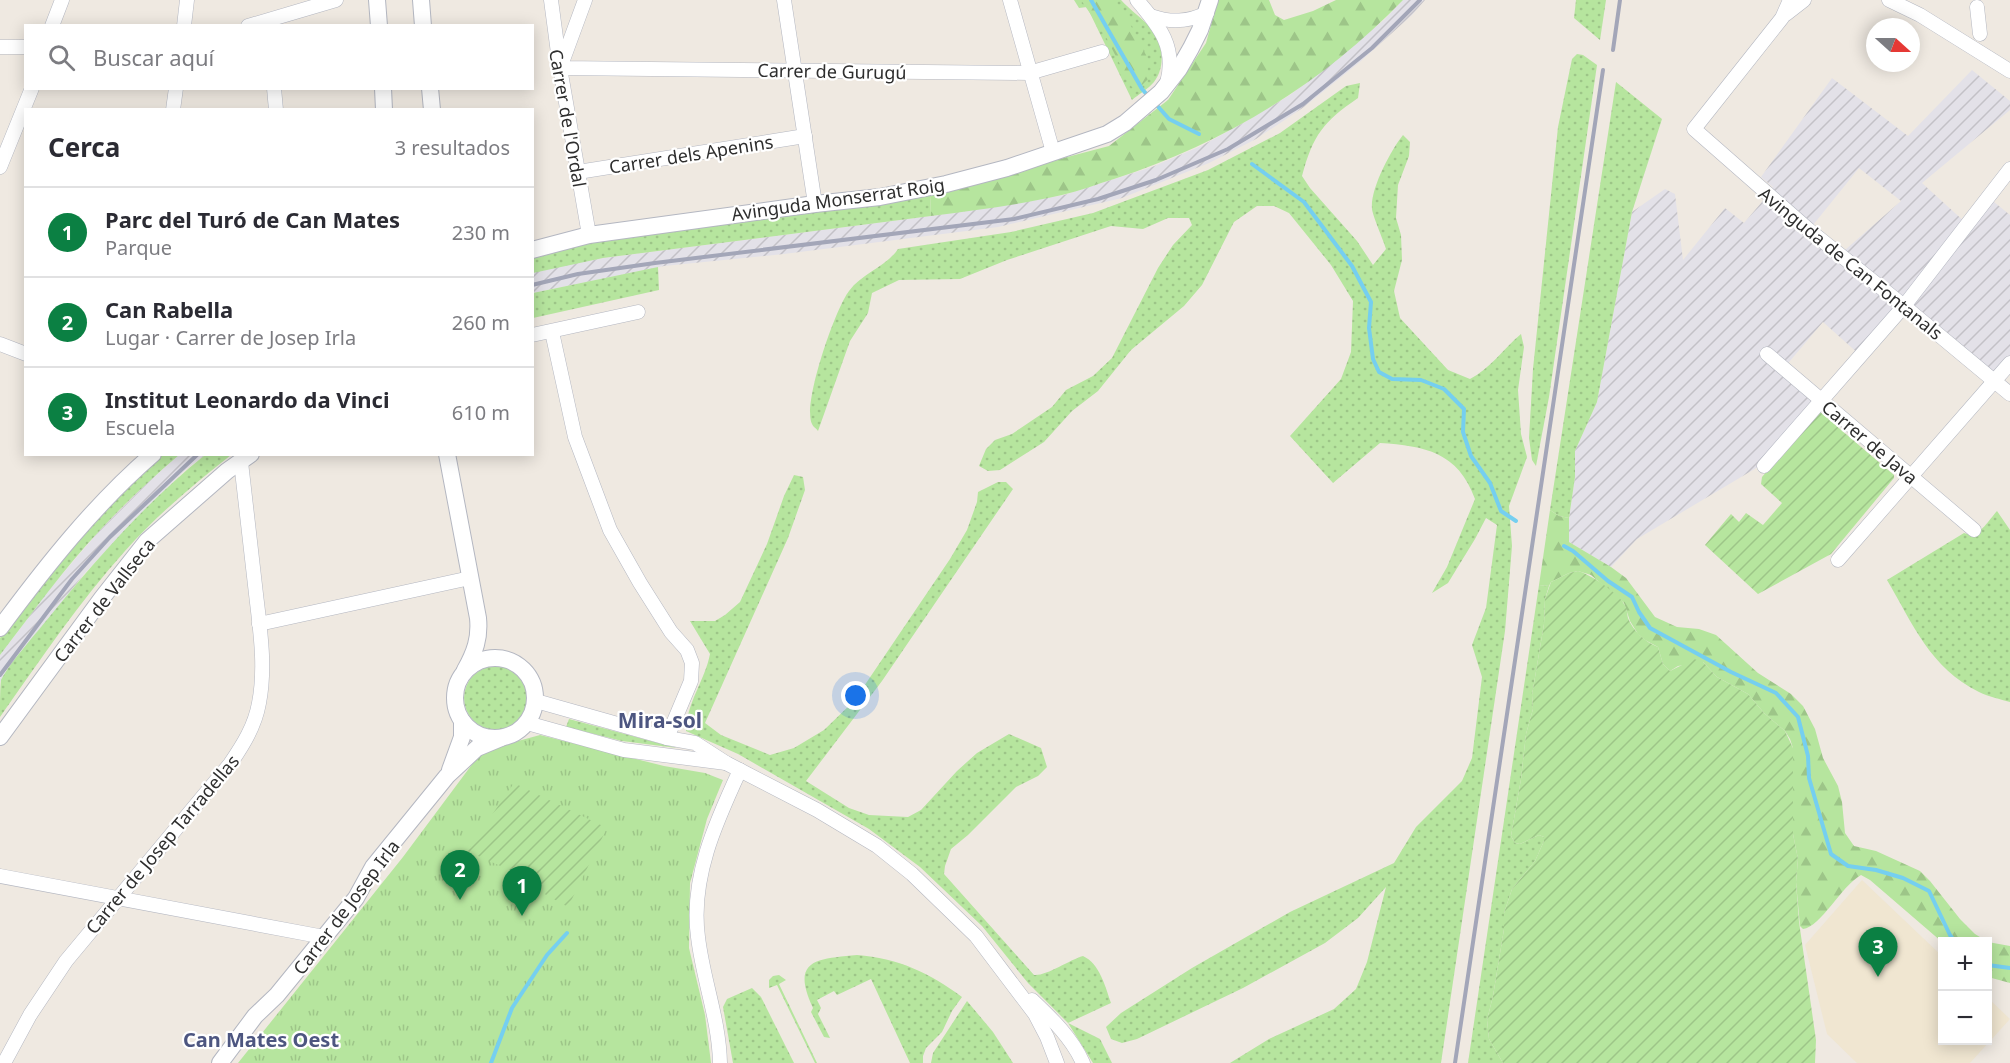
<!DOCTYPE html>
<html lang="es">
<meta charset="utf-8">
<style>
body{margin:0;font-family:"Noto Sans",sans-serif;background:#f7f7f7;color:#2b2b33}
.controls{position:absolute;right:18px;bottom:18px;display:grid;overflow:hidden;border-radius:0px;box-shadow:0 3px 15px #0003}
.controls button{width:54px;height:54px;display:grid;place-items:center;padding:0;border:0;border-bottom:2px solid #e1e1e2;background:#fff;color:#2b2b33;font:30px sans-serif}
.compass{position:absolute;left:1866px;top:18px;width:54px;height:54px;border-radius:50%;background:#fff;box-shadow:0 3px 15px #0003;rotate:111deg}
.you{position:absolute;left:856px;top:696px;width:21px;height:21px;margin:-15px;border:4px solid #fff;border-radius:50%;background:#1a73e8;box-shadow:0 0 0 9px #1a73e833}
.badge{display:grid;place-items:center;width:39px;height:39px;border-radius:50%;background:#0b8043;color:#fff;font-size:20px;font-weight:700}
.pin{position:absolute;translate:-50% -50px;filter:drop-shadow(0 2px 3px #0008)}
.pin::after{content:'';position:absolute;top:32px;width:21px;height:18px;background:inherit;clip-path:polygon(0 0,100% 0,50% 100%)}
.list{margin:0;padding:0;list-style:none}
h2{display:flex;justify-content:space-between;align-items:center;height:78px;margin:0;padding:0 24px;font-size:26px}
h2 small{font-size:20px;font-weight:400;color:#7c7c81}
.list li{display:grid;grid-template-columns:39px 1fr auto;gap:18px;align-items:center;box-sizing:border-box;height:90px;padding:0 24px;border-top:2px solid #e1e1e2}
.list b{display:block;font-size:22px;white-space:nowrap}
.list p{margin:0;font-size:20px;white-space:nowrap;color:#7c7c81}
.list em{font-size:20px;font-style:normal;color:#7c7c81}
.icon{flex:none;width:33px;height:33px;fill:none;stroke:currentColor;stroke-width:2;stroke-linecap:round;stroke-linejoin:round}
.map{position:relative;flex:none;width:2010px;height:1063px;overflow:hidden}
.search{position:absolute;background:#fff;box-shadow:0 3px 15px #0003;left:24px;top:24px;width:510px;height:66px;display:flex;align-items:center;gap:15px;box-sizing:border-box;padding:0 21px;border-radius:0px;color:#7c7c81;font-size:22px}
.panel{position:absolute;background:#fff;box-shadow:0 3px 15px #0003;left:24px;top:108px;width:510px;height:348px;border-radius:0px}
.map>svg:first-child{display:block}
.industrial{fill:url(#industrial-furrows);fill-rule:evenodd}
.education{fill:#f0e6d1}
.grass{fill:url(#grass-dots)}
.forest{fill:url(#forest-firs)}
.park{fill:url(#park-tufts)}
.garden{fill:url(#garden-furrows)}
.lines{fill:none;stroke-linecap:round;stroke-linejoin:round}
.stream{stroke:#75cff0;stroke-width:4}
.minor-casing{stroke:#b4b7c1;stroke-width:15}
.tertiary-casing{stroke:#b4b7c1;stroke-width:18}
.minor{stroke:#fff;stroke-width:14}
.tertiary{stroke:#fff;stroke-width:16}
.rail{stroke:#a3a6b8;stroke-width:4}
.labels{text-anchor:middle;dominant-baseline:central;stroke-width:4.5;stroke-linejoin:round;paint-order:stroke}
.street-label{font-size:18px;fill:#2e2e2e;stroke:#fff}
.neighbourhood-label{font-size:20px;font-weight:bold;fill:#4d5680;stroke:#fff}
.quarter-label{font-size:21px;font-weight:bold;fill:#4d5680;stroke:#fff}
</style>
<div class="map">
<svg width="2010" height="1063" viewBox="0 0 2010 1063">
<defs>
<pattern id="industrial-furrows" width="10" height="10" patternUnits="userSpaceOnUse" patternTransform="scale(1.5)"><rect width="10" height="10" fill="#e3e1e8"/><path d="M-1 1l2-2M0 10L10 0M9 11l2-2" fill="none" stroke="#c3c1c7"/></pattern>
<pattern id="grass-dots" width="8" height="8" patternUnits="userSpaceOnUse" patternTransform="scale(1.5)"><rect width="8" height="8" fill="#b6e59e"/><path d="M2 2h.1M6 6h.1" fill="none" stroke="#9dc588" stroke-width="1.8" stroke-linecap="round"/></pattern>
<pattern id="forest-firs" width="22" height="20" patternUnits="userSpaceOnUse" patternTransform="scale(1.5)"><rect width="22" height="20" fill="#b6e59e"/><path d="M5 1l3.5 6h-7zM16 11l3.5 6h-7z" fill="#9dc588"/></pattern>
<pattern id="park-tufts" width="24" height="20" patternUnits="userSpaceOnUse" patternTransform="scale(1.5)"><rect width="24" height="20" fill="#b6e59e"/><path d="M3 7l-1-3M5 7V3M7 7l1-3M15 17l-1-3M17 17v-4M19 17l1-3" fill="none" stroke="#9dc588"/></pattern>
<pattern id="garden-furrows" width="10" height="10" patternUnits="userSpaceOnUse" patternTransform="scale(1.5)"><rect width="10" height="10" fill="#b6e59e"/><path d="M-1 1l2-2M0 10L10 0M9 11l2-2" fill="none" stroke="#9dc588"/></pattern>
</defs>
<rect width="100%" height="100%" fill="#efe9e1"/>
<g class="industrial">
<path d="M 1403,0 L 1425,0 L 1412,15 L 1361,61 L 1304,107 L 1256,139 L 1209,163 L 1122,198 L 998,227 L 784,254 L 664,266 L 533,293 L 532,273 L 552,268 L 603,258 L 931,216 L 1013,204 L 1064,195 L 1152,167 L 1201,146 L 1245,122 L 1290,95 L 1350,48 L 1384,20 Z"/>
<path d="M 1972,70 L 2010,101 L 2010,110 L 1922,183 L 1967,224 L 1988,197 L 2010,215 L 2010,363 L 1995,381 L 1905,306 L 1861,356 L 1823,322 L 1784,368 L 1821,401 L 1768,461 L 1637,539 L 1611,567 L 1569,542 L 1569,518 L 1575,477 L 1575,451 L 1597,402 L 1632,212 L 1665,189 L 1675,194 L 1683,260 L 1725,208 L 1744,223 L 1761,203 L 1773,187 L 1761,177 L 1832,78 L 1908,136 ZM 1859,168 L 1901,201 L 1845,250 L 1809,230 Z"/>
<path d="M 179,455 L 205,455 L 184,471 L 144,511 L 84,574 L 0,682 L 0,655 L 52,586 L 101,529 L 147,483 Z"/>
</g>
<path class="education" d="M 1862,880 L 1942,956 L 1942,1040 L 1988,1040 L 1988,998 L 2010,1019 L 1970,1063 L 1857,1063 L 1827,1034 L 1805,945 Z"/>
<g class="grass">
<path d="M 1074,0 L 1121,0 C 1130,10 1143,19 1152,29 C 1163,43 1166,67 1154,82 C 1148,89 1139,94 1132,100 L 1087,7 L 1079,8 Z"/>
<path d="M 1576,0 L 1606,0 L 1600,40 L 1574,18 Z"/>
<path d="M 1577,54 L 1583,55 L 1597,65 L 1549,397 L 1536,466 L 1532,460 L 1529,438 L 1533,369 L 1558,127 L 1572,59 Z"/>
<path d="M 1616,82 L 1662,119 L 1632,212 L 1597,402 L 1575,451 L 1575,477 L 1569,518 L 1559,516 L 1550,510 Z"/>
<path d="M 1360,83 L 1358,98 C 1323,122 1313,135 1302,176 L 1310,188 L 1357,241 L 1373,265 L 1386,249 C 1383,239 1373,217 1372,209 C 1370,189 1391,150 1403,135 L 1410,142 L 1409,156 L 1398,185 L 1396,218 L 1401,235 L 1402,260 L 1394,291 L 1400,318 L 1448,370 L 1470,379 C 1490,369 1503,349 1521,334 L 1524,347 L 1518,390 L 1521,434 L 1527,457 L 1509,506 L 1512,546 L 1505,631 L 1441,1063 L 1230,1063 L 1269,1039 L 1334,1009 L 1356,989 L 1367,962 L 1386,887 L 1358,918 L 1325,943 L 1243,988 L 1137,1039 L 1122,1043 L 1111,1039 L 1106,1027 L 1121,1013 L 1192,968 L 1290,912 L 1394,863 L 1416,827 L 1462,781 L 1472,758 L 1482,677 L 1472,645 L 1486,608 L 1497,525 L 1486,518 L 1475,539 L 1448,583 L 1432,593 L 1447,567 L 1475,499 C 1458,452 1425,446 1380,443 L 1333,483 L 1290,436 L 1341,379 L 1351,352 L 1353,301 L 1331,265 L 1289,213 L 1274,206 L 1257,206 L 1234,222 L 1202,285 L 1184,306 L 1131,350 L 1098,391 L 1072,411 L 1044,442 L 1000,470 L 988,471 L 979,466 L 986,449 L 995,440 L 1012,434 L 1052,407 L 1066,390 L 1093,376 L 1112,358 L 1158,268 L 1173,245 L 1192,225 L 1189,218 L 1168,218 L 1143,229 L 1111,226 L 1007,260 L 960,279 L 899,280 L 872,293 L 868,313 L 850,341 L 818,431 C 816,428 813,427 812,424 C 802,405 835,309 849,291 C 862,273 886,267 898,249 L 1011,232 L 1093,213 L 1208,170 L 1280,133 L 1346,86 Z"/>
<path d="M 930,193 L 931,216 L 603,258 L 533,273 L 532,254 L 553,248 Z"/>
<path d="M 658,267 L 659,290 L 533,318 L 533,293 Z"/>
<path d="M 162,455 L 179,455 C 152,478 126,502 102,528 C 64,568 33,612 0,655 L 0,638 L 60,559 L 130,482 Z"/>
<path d="M 205,455 L 231,455 C 194,484 157,515 125,551 C 79,602 40,660 0,717 C 0,706 0,689 1,680 C 10,663 33,637 46,621 C 94,562 145,503 205,455 Z"/>
<path d="M 794,475 L 803,477 L 805,490 L 788,538 L 705,723 L 721,735 L 770,755 L 794,748 L 824,730 L 854,701 L 950,559 L 967,530 L 977,502 L 978,492 L 998,482 L 1006,482 L 1013,489 L 882,681 L 806,781 L 849,808 L 869,815 L 908,817 L 921,810 L 957,771 L 977,753 L 1009,734 L 1041,748 L 1047,767 L 1038,776 L 1016,787 L 968,835 L 951,849 L 945,866 L 944,874 L 1034,975 C 1047,976 1069,960 1083,956 C 1100,964 1105,986 1111,1003 L 1068,1023 L 1100,1039 L 1112,1063 L 1093,1063 L 1068,1023 L 1028,983 L 982,926 L 920,867 L 869,829 L 738,754 L 686,731 C 686,704 705,680 710,654 L 690,621 L 715,621 L 725,615 L 740,602 L 767,544 L 784,496 Z"/>
<path d="M 1997,511 L 2010,530 L 2010,702 C 2000,699 1989,697 1979,692 C 1930,668 1913,624 1887,580 L 1964,533 C 1979,539 1987,522 1997,511 Z"/>
<path d="M 1539,585 L 1549,586 L 1545,599 L 1544,624 L 1532,695 L 1533,709 L 1526,734 L 1521,779 L 1511,836 L 1515,843 L 1520,844 L 1539,835 L 1544,837 L 1544,841 L 1535,861 L 1512,889 L 1504,913 L 1504,929 L 1493,996 L 1487,1020 L 1489,1039 L 1503,1063 L 1468,1063 Z"/>
<circle cx="496" cy="698" r="32"/>
<path d="M 569,719 L 677,748 L 622,741 L 566,727 Z"/>
<path d="M 857,955 C 898,958 930,973 962,997 L 952,1011 L 942,1032 L 926,1048 L 923,1056 L 923,1063 L 910,1063 L 871,979 L 837,995 L 834,991 L 817,1000 L 821,1008 L 818,1014 L 830,1038 L 824,1037 L 811,1012 L 813,1008 C 790,959 817,959 857,955 Z"/>
<path d="M 779,975 L 786,980 L 779,984 L 817,1063 L 815,1063 L 777,985 L 769,988 L 769,980 L 773,976 Z"/>
<path d="M 752,988 L 761,997 L 794,1063 L 733,1063 L 723,1007 L 727,999 Z"/>
<path d="M 967,1001 L 993,1032 L 1013,1063 L 931,1063 L 933,1053 Z"/>
</g>
<g class="forest">
<path d="M 1081,0 L 1114,0 L 1130,24 L 1147,57 L 1148,79 L 1136,91 L 1131,86 L 1106,37 Z"/>
<path d="M 1218,0 L 1269,0 L 1275,15 L 1284,20 L 1313,11 L 1336,0 L 1403,0 C 1323,83 1224,144 1114,179 C 1097,184 1080,191 1062,195 C 1019,205 975,210 931,216 L 930,193 L 1109,146 L 1168,100 L 1206,43 Z"/>
<path d="M 1550,510 L 1559,516 L 1569,518 L 1569,542 L 1611,567 L 1626,578 L 1655,617 L 1677,627 L 1699,629 L 1716,635 L 1758,673 L 1791,694 L 1803,706 L 1815,729 L 1823,758 L 1838,786 L 1842,802 L 1845,833 L 1854,846 L 1876,851 L 1920,871 L 1930,881 L 1960,919 L 1975,934 L 1988,942 L 2010,946 L 2010,983 L 1988,977 L 1988,942 L 1942,942 L 1870,880 L 1861,875 C 1841,886 1821,927 1803,929 L 1800,926 L 1796,882 L 1798,859 L 1793,834 L 1793,748 L 1790,739 L 1785,731 L 1764,713 L 1748,694 L 1717,677 L 1703,662 L 1678,666 L 1670,671 L 1663,664 L 1658,647 L 1645,640 L 1638,634 L 1630,621 L 1624,603 L 1591,575 L 1578,571 L 1569,573 L 1551,582 L 1549,586 L 1539,585 Z"/>
</g>
<path class="park" d="M 540,735 L 664,766 L 705,773 L 723,780 L 707,819 L 690,883 L 689,948 L 705,1015 L 711,1063 L 238,1063 L 403,857 L 482,751 Z"/>
<g class="garden">
<path d="M 1820,412 L 1894,475 L 1894,478 L 1831,554 L 1758,594 L 1705,545 L 1731,514 L 1739,522 L 1746,513 L 1763,525 L 1782,503 L 1761,484 L 1762,477 L 1816,413 Z"/>
<path d="M 1578,571 C 1590,574 1618,593 1624,604 C 1627,608 1627,613 1628,618 C 1633,631 1645,642 1658,647 L 1663,664 L 1670,671 L 1694,659 L 1703,662 L 1717,677 L 1748,694 L 1764,713 L 1785,731 L 1793,748 L 1793,834 L 1798,859 L 1796,882 L 1799,922 L 1816,1040 L 1815,1063 L 1503,1063 L 1489,1039 L 1487,1020 L 1493,996 L 1504,929 L 1504,913 L 1512,889 L 1535,861 L 1544,841 L 1544,837 L 1539,835 L 1520,844 L 1515,843 L 1511,836 L 1521,779 L 1526,734 L 1533,709 L 1532,695 L 1544,624 L 1545,599 L 1551,582 L 1569,573 Z"/>
<path d="M 514,783 L 607,828 L 568,907 L 512,876 L 514,872 L 467,851 Z"/>
</g>
<g class="lines">
<g class="stream">
<path d="M 1091,0 L 1142,89 L 1149,97"/>
<path d="M 1154,102 L 1169,119 L 1199,134"/>
<path d="M 1252,164 L 1304,202 L 1352,266 L 1371,302 L 1369,328 L 1373,359 L 1379,372 L 1392,379 L 1421,380 L 1444,389 L 1464,409 L 1463,432 L 1471,456 L 1490,483 L 1501,511 L 1516,521"/>
<path d="M 1564,546 L 1573,551 L 1608,581 L 1632,597 L 1639,612 L 1650,628 L 1731,672 L 1776,693 L 1798,717 L 1808,756 L 1809,778 L 1831,854 L 1848,866 L 1876,870 L 1903,878 L 1929,891 L 1950,935 L 1955,942"/>
<path d="M 1988,965 L 2010,968"/>
<path d="M 491,1063 L 512,1008 L 547,955 L 567,933"/>
</g>
<defs>
<g id="minor">
<path d="M 551,0 L 560,68 L 589,235"/>
<path d="M 585,0 L 560,68 L 1029,73 L 1102,52"/>
<path d="M 784,0 L 815,204"/>
<path d="M 1010,0 L 1051,145"/>
<path d="M 1137,0 C 1159,26 1177,47 1167,83"/>
<path d="M 1790,0 L 1782,18 L 1694,129 L 1809,230 L 1904,306 L 2010,394"/>
<path d="M 1889,0 L 1920,15 L 2010,71"/>
<path d="M 1977,7 L 1980,34"/>
<path d="M 1786,14 L 1804,0"/>
<path d="M 1151,16 C 1171,23 1188,22 1207,13"/>
<path d="M 52,26 L 62,0"/>
<path d="M 184,26 L 187,0"/>
<path d="M 248,26 L 336,0"/>
<path d="M 0,47 L 26,47"/>
<path d="M 274,88 L 276,110"/>
<path d="M 173,110 L 176,88"/>
<path d="M 0,167 L 32,88"/>
<path d="M 578,172 L 805,136"/>
<path d="M 552,332 L 575,437 L 610,530 L 640,583 L 671,632 L 687,650 L 692,663 L 691,681 L 667,738"/>
<path d="M 532,335 L 638,312"/>
<path d="M 0,344 L 26,354"/>
<path d="M 1767,354 L 1974,530"/>
<path d="M 1764,466 L 1904,306 L 2010,169"/>
<path d="M 1838,560 L 2010,363"/>
<path d="M 259,624 L 470,578"/>
<path d="M 536,701 L 667,738 L 695,743 L 726,763 L 817,810 L 877,846 L 912,874 L 976,936 L 1035,1014 L 1047,1037 L 1057,1063"/>
<path d="M 527,723 L 624,750 L 726,763"/>
<path d="M 0,876 L 324,937"/>
<path d="M 1032,1000 C 1051,1018 1072,1038 1083,1063"/>
<path d="M 4,1063 L 30,1015 L 66,961 L 230,764 C 243,745 255,726 259,703 C 266,667 260,629 256,594 C 251,550 246,506 241,462"/>
<path d="M 720,1063 C 719,1019 703,980 698,937 C 690,878 716,822 740,770"/>
</g>
<g id="tertiary">
<path d="M 377,0 L 379,26"/>
<path d="M 421,0 L 423,26"/>
<path d="M 383,88 L 384,110"/>
<path d="M 430,88 L 432,110"/>
<path d="M 532,250 L 589,235 L 815,204 L 880,197 L 946,184 L 1007,168 L 1107,134 L 1125,123 L 1161,92 L 1179,69 L 1191,48 L 1200,30 L 1210,0"/>
<path d="M 447,454 L 478,618 C 480,638 475,652 465,670"/>
<path d="M 0,628 C 46,566 94,505 153,454"/>
<circle cx="495" cy="698" r="40"/>
<path d="M 0,737 L 102,598 L 147,541 L 227,471 L 251,454"/>
<path d="M 450,770 L 462,737 L 462,721"/>
<path d="M 220,1063 L 255,1016 L 277,995 L 356,898 L 373,867 L 447,776 L 477,748 L 501,738"/>
</g>
</defs>
<use href="#minor" class="minor-casing"/>
<use href="#tertiary" class="tertiary-casing"/>
<use href="#minor" class="minor"/>
<use href="#tertiary" class="tertiary"/>
<g class="rail">
<path d="M 1613,50 L 1620,0"/>
<path d="M 532,285 L 578,274 L 655,263 L 1014,219 L 1098,199 L 1156,180 L 1228,149 L 1303,104 L 1372,48 L 1420,0"/>
<path d="M 0,675 L 72,579 L 110,537 L 198,454"/>
<path d="M 1455,1063 L 1603,70"/>
</g>
</g>
<g class="labels">
<g class="street-label">
<text transform="translate(832 71) rotate(1)">Carrer de Gurugú</text>
<text transform="translate(568 118) rotate(80)">Carrer de l'Ordal</text>
<text transform="translate(691 154) rotate(-9)">Carrer dels Apenins</text>
<text transform="translate(838 199) rotate(-8)">Avinguda Monserrat Roig</text>
<text transform="translate(1851 263) rotate(39)">Avinguda de Can Fontanals</text>
<text transform="translate(1870 442) rotate(40)">Carrer de Java</text>
<text transform="translate(104 600) rotate(-52)">Carrer de Vallseca</text>
<text transform="translate(162 844) rotate(-50)">Carrer de Josep Tarradellas</text>
<text transform="translate(346 907) rotate(-53)">Carrer de Josep Irla</text>
</g>
<g class="neighbourhood-label">
<text x="261" y="1039">Can Mates Oest</text>
</g>
<g class="quarter-label">
<text x="660" y="720">Mira-sol</text>
</g>
</g>
</svg>
<div class="controls">
<button>+</button>
<button>−</button>
</div>
<svg class="compass" viewBox="-18 -18 36 36"><path d="M0-13l5 13h-10z" fill="#e53935"/><path d="M0 13l5-13h-10z" fill="#7c7c81"/></svg>
<div class="you"></div>
<div class="pin badge" style="left:522px;top:916px">1</div>
<div class="pin badge" style="left:460px;top:900px">2</div>
<div class="pin badge" style="left:1878px;top:977px">3</div>
<div class="search"><svg class="icon" aria-label="search" viewBox="0 0 24 24"><circle cx="10" cy="10" r="6"/><path d="M15 15l6 6"/></svg>Buscar aquí</div>
<section class="panel">
<h2>Cerca<small>3 resultados</small></h2>
<ul class="list">
<li><span class="badge">1</span><div><b>Parc del Turó de Can Mates</b><p>Parque</p></div><em>230 m</em></li>
<li><span class="badge">2</span><div><b>Can Rabella</b><p>Lugar · Carrer de Josep Irla</p></div><em>260 m</em></li>
<li><span class="badge">3</span><div><b>Institut Leonardo da Vinci</b><p>Escuela</p></div><em>610 m</em></li>
</ul>
</section>
</div>
